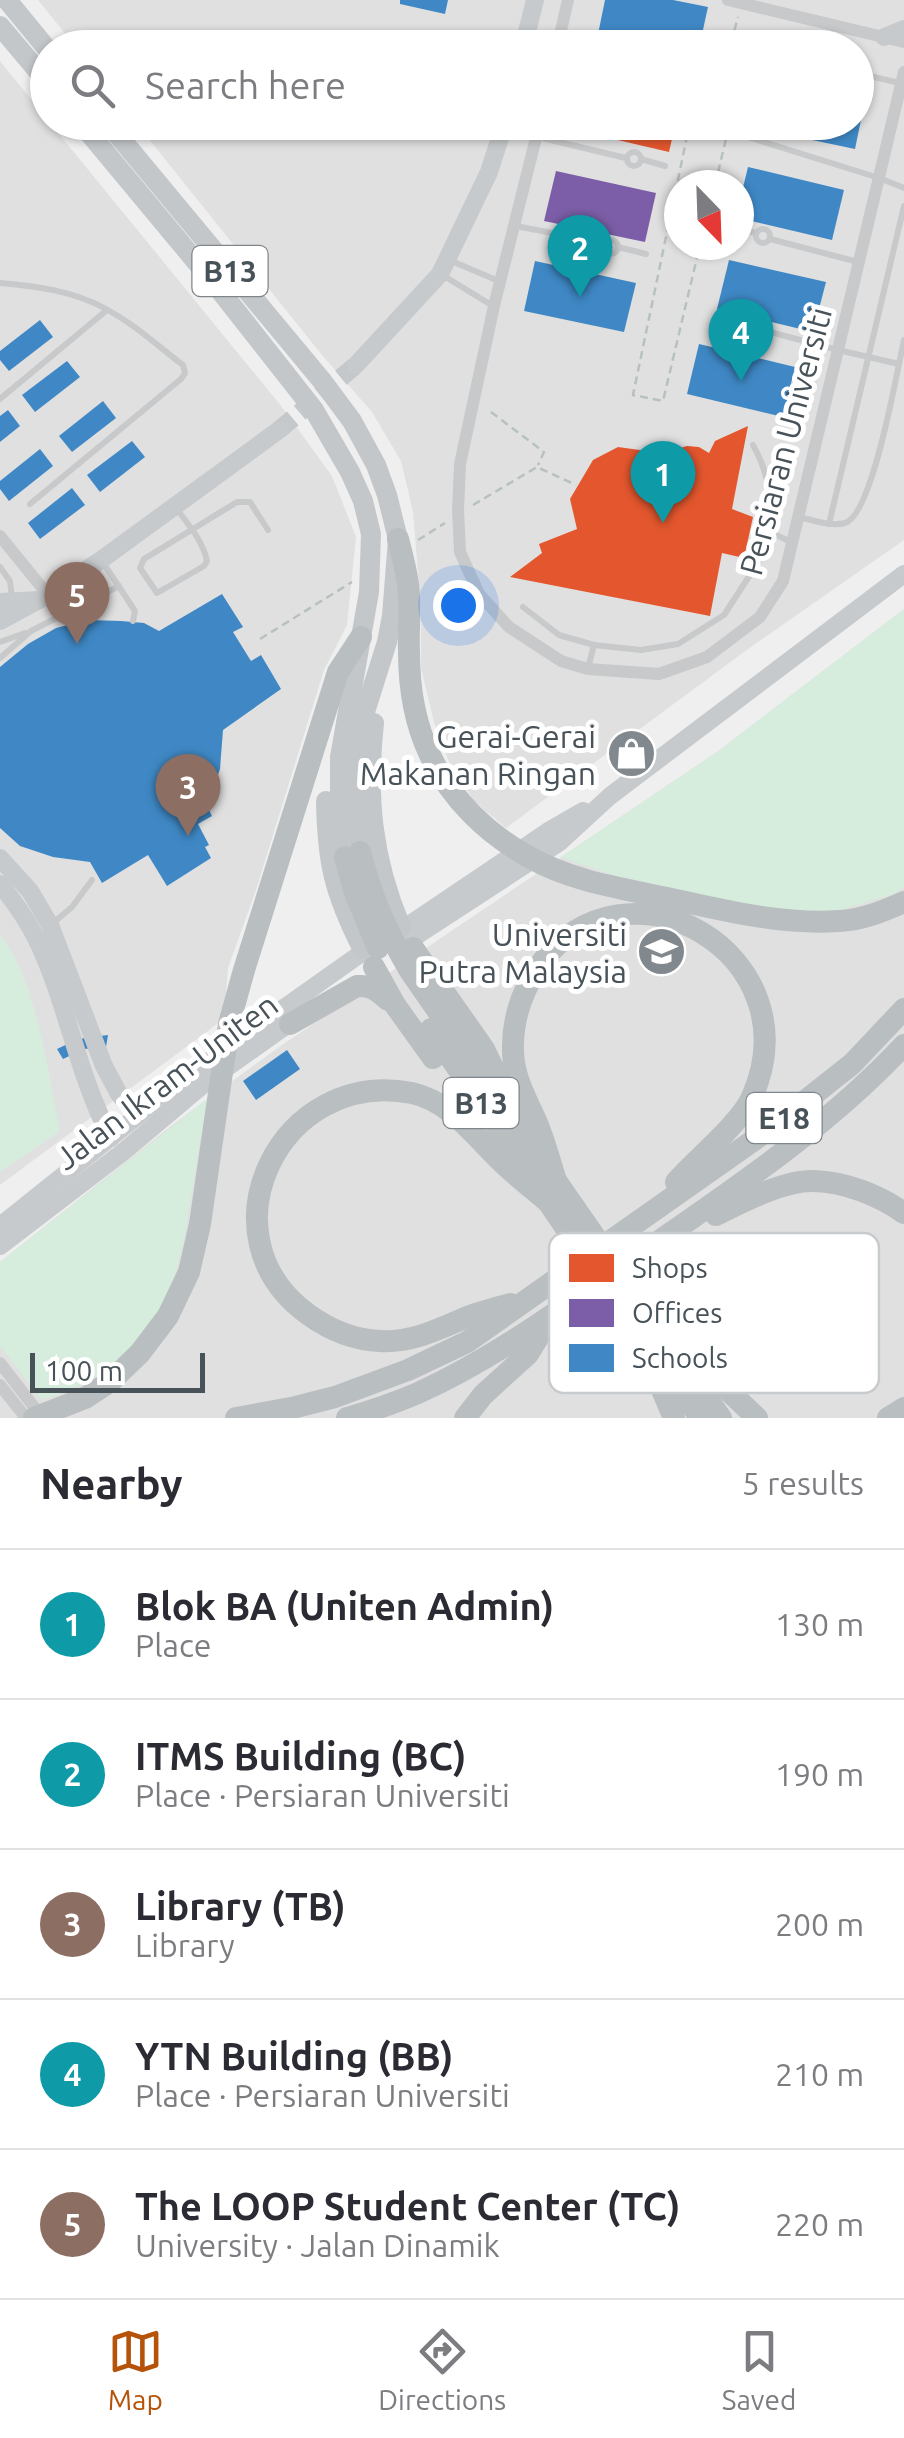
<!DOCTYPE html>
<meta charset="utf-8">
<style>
body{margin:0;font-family:Ubuntu,sans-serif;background:#f2f2f3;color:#2b2b33}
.compass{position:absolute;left:664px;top:170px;width:90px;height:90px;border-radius:50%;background:#fff;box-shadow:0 2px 8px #0004;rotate:157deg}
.scale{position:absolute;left:30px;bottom:25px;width:175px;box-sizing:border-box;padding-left:10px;border:5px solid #485259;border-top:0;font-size:28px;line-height:35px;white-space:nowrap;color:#485259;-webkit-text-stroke:8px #fff;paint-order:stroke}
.you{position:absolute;left:458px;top:605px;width:35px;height:35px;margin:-25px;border:8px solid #fff;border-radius:50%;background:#1a73e8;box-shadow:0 0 0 15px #1a73e833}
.badge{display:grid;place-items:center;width:65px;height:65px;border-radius:50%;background:#b45309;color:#fff;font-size:32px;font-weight:700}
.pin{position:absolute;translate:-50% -82px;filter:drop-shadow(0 2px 5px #0008)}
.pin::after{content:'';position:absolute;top:52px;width:35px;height:30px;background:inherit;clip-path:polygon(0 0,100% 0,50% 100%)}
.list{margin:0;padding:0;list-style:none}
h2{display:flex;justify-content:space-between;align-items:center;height:130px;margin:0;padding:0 40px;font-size:42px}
h2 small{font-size:32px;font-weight:400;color:#7c7c81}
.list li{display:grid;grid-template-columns:65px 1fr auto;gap:30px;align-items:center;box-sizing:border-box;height:150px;padding:0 40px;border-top:2px solid #e1e1e2}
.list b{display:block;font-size:38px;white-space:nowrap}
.list p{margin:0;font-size:32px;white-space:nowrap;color:#7c7c81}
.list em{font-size:32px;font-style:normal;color:#7c7c81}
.icon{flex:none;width:55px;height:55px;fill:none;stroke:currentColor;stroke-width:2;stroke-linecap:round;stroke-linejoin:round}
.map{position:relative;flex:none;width:904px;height:1418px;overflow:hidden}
.search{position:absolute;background:#fff;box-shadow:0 2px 8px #0004;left:30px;right:30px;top:30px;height:110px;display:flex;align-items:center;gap:25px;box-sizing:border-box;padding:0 35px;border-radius:55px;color:#7c7c81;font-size:38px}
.sheet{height:880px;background:#fff}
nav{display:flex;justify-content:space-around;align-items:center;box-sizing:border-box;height:140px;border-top:2px solid #e1e1e2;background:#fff;font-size:28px;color:#7c7c81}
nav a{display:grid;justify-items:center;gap:5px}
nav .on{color:#b45309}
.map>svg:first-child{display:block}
.education{fill:#e1e0e0;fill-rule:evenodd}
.green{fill:#d6ecdd}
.shops{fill:#e4572e}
.offices{fill:#7b5ea7}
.schools{fill:#3f88c5}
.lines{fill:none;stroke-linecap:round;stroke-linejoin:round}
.secondary-tunnel{stroke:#c5c8ca;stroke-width:18;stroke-dasharray:18 9;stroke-linecap:butt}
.path{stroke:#b7c1bd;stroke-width:2.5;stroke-dasharray:8 5;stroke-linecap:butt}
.lane{stroke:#c7c9ca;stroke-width:6}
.street{stroke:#c7c9ca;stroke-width:12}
.secondary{stroke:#c7cacc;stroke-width:18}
.primary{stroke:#c4c7ca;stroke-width:20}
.highway{stroke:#b9bec1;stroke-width:22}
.labels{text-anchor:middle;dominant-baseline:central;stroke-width:10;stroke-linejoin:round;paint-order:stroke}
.shield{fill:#fff;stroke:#7f868b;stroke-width:2.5}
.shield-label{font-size:30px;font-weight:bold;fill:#485259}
.street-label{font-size:32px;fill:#485259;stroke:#fff}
.poi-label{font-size:32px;fill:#485259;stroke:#fff;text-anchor:end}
.key{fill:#fff;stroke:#c8cbcd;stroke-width:2.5}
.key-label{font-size:28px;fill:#485259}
</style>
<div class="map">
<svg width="904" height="1418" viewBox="0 0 904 1418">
<rect width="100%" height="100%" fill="#efefef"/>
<g class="education">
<path d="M 38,0 L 904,0 L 904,540 L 748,649 L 506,828 L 474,801 L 449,762 L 434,722 L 421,668 L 421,609 L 413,512 L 401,461 L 372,412 L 322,355 L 136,123 L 856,122 L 856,48 L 76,47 ZM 679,185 L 739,185 L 739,245 L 679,245 Z"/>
<path d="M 0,61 L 47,119 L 48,122 L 50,123 L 282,407 L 332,476 L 356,537 L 347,625 L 324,670 L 256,890 L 228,968 L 224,1019 L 0,1185 Z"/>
<path d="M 904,609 L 904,1418 L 0,1418 L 0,1262 L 172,1125 L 279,1047 L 717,752 Z"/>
</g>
<g class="green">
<path d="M 904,609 L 904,887 L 894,894 L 837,911 L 785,913 L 615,876 L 561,857 L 717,752 Z"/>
<path d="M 0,936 C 36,975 49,1078 60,1131 L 0,1172 Z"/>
<path d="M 207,1099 L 184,1240 L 173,1285 L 144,1338 L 100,1376 L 57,1395 L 41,1399 L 0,1346 L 0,1262 Z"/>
</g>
<g class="shops">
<path d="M 563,122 L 676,122 L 669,152 L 562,127 Z"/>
<path d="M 748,426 L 732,509 L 753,517 L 744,558 L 722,553 L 710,616 L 510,577 L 542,553 L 539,544 L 577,529 L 570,499 L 593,460 L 618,447 L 654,452 L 664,457 L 673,450 L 687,446 L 699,447 L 709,453 L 715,441 Z"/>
</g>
<path class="offices" d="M 556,171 L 656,193 L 645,242 L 544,221 Z"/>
<g class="schools">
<path d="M 400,0 L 448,0 L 445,14 L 400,4 Z"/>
<path d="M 605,0 L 673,0 L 708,7 L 699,48 L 611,48 L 596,44 Z"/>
<path d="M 856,89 L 867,91 L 855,149 L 755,128 L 756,122 L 856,122 Z"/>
<path d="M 748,167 L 844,190 L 832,240 L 739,218 L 739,204 Z"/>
<path d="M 729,260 L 826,282 L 813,332 L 717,309 Z"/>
<path d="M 535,261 L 636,283 L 624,332 L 524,311 Z"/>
<path d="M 40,320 L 53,337 L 9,371 L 0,360 L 0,351 Z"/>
<path d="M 699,344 L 795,367 L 783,417 L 687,394 Z"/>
<path d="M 67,361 L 80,377 L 35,412 L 22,395 Z"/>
<path d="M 103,401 L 116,418 L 72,452 L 59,436 Z"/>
<path d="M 8,410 L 20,426 L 0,442 L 0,416 Z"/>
<path d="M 132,441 L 145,457 L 100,492 L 87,475 Z"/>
<path d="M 40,449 L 53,466 L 9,501 L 0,489 L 0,481 Z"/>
<path d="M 72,488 L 85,505 L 40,539 L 28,523 Z"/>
<path d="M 222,594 L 243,627 L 233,632 L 251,661 L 261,655 L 281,689 L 223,730 L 220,769 L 207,806 L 212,816 L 198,824 L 209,845 L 205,847 L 211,858 L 167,886 L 148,855 L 102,883 L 90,862 L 53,857 L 20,846 L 0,828 L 0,667 L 28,644 L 56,628 L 88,620 L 121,621 L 144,623 L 159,631 Z"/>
<path d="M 108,1035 L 106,1047 L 84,1049 L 63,1059 L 57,1049 L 78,1039 Z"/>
<path d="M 287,1050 L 300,1069 L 256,1100 L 243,1081 Z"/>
</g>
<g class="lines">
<path class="secondary-tunnel" d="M 279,430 L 356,365"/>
<g class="path">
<path d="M 731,43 L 738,17"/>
<path d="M 705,48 L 707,39 L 748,48"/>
<path d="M 690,122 L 633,395 L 663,401 L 700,245"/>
<path d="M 715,185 L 730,122"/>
<path d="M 491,412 L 544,452 L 538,465"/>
<path d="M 473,505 L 537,467 L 576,485"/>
<path d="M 418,540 L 445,523"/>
<path d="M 260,639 L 352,582"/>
</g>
<g class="lane">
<path d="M 526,43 L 546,48"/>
<path d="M 762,48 L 762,42 L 768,39 L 791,48"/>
<path d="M 856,73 L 900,83"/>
<path d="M 538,137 L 626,158"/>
<path d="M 748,137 L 879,178 L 904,188"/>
<circle cx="634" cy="159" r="7"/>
<path d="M 641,159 L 665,166"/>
<path d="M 516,226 L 604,243"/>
<circle cx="763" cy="236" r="7"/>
<path d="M 739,229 L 756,233"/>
<path d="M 770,239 L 858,262"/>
<circle cx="611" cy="247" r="7"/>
<path d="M 618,247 L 646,254"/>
<path d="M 449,260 L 501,282"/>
<path d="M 444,276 L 493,306"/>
<path d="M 0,283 C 36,286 74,291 106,309 C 134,324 158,346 183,365 L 185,373 L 181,379 L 30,504"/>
<circle cx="743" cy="326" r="8"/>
<path d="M 751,327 L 838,350 L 899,364 L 904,340"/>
<path d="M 0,399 L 107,310"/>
<path d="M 753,445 C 770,475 771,499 770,532"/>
<path d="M 176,508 C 188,524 203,541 207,561 L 204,566 L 157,593 L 140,568 L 144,559 L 237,502 L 250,502 L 268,530"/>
<path d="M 799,517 C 813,520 831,527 845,523 C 871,515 893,392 899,364"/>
<path d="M 829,524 L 904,206"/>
<path d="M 102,561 L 135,611 L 133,621"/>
<path d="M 0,567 L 10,581 L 12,597"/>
<path d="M 523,607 L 559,635 L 594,645 L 641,650 L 678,644 L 724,615 L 759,561 L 770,532 L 791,542"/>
<path d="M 0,642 L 25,633"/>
<path d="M 0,658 L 31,631 L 119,586"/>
<path d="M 588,668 L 594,645"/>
<path d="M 53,923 L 72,907 L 92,880"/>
</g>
<g class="street">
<path d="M 728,0 L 904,42"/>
<path d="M 557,48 L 568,0"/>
<path d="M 540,122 L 494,306 L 460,464 L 458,510 L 460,552 L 479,594 L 509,627 L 561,661 L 588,669 L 659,674 L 707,657 L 760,617 L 783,581 L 904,72"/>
<path d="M 0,536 L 48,595"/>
<path d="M 0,1363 L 41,1416"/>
<path d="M 0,1385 L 26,1418"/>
</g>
<g class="secondary">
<path d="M 884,37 L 904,29"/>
<path d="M 523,48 L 535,0"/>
<path d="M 356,365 L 440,274 L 489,172 L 505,122"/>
<path d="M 0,602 L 39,600"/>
<path d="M 0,621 L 48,595 L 101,560 L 279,430"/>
<path d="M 0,858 L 30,891 L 50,925 L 104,1066 L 119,1094 L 138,1116"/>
<path d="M 0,884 C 13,900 25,917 35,936 C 67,1000 76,1072 111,1138"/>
<path d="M 403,929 L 550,830 L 583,811"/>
<path d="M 410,940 L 560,842 L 610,796 L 904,574"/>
<path d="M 0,1226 L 185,1078 L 363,952"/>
<path d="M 0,1246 L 123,1152 L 205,1083 L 297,1018"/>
</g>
<g class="primary">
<path d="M 7,0 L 48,50"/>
<path d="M 0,26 L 48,83"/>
<path d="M 80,122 L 218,288 L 314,410 L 350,472 L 363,501 L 371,534 L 369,592 L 340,757 L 340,819 L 345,857"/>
<path d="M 107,122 L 323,382 L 352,421 L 376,465 L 387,495 L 398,539 L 392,616 L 387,642 L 364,715 L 356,751 L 354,783 L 355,819 L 360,852"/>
<path d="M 374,723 C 366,797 372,858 401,927"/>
<path d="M 326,801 C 327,862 334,893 362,948"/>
</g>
<g class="highway">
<path d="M 398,539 C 402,554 406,569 408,584 C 411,606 408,629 409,652 C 409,687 415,724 430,755 C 451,799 487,834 529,857 C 571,881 620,888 667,898 C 724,910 780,925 839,921 C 862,920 884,911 904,902"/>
<path d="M 360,852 C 372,898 386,930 410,971 L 721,1418"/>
<path d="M 345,857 L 355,893 L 378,948"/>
<path d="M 413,948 L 484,1049 L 499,1080"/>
<path d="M 374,967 L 395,1005 L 433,1058"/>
<path d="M 290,1024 L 357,986 C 371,985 378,991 388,1000"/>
<path d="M 431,1029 L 641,1339 L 701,1418"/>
<path d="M 556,1181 C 550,1162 545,1142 537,1123 C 527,1100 514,1079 513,1052 C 512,1021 522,991 539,966 C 625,845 815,954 752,1097 C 740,1124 697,1158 676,1182"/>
<path d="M 716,1215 C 742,1202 784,1180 814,1181 C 845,1182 879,1195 904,1213"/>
<path d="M 511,1304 C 496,1308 481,1312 467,1317 C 439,1329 411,1343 380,1341 C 355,1340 330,1330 309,1315 C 198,1236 280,1067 412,1093 C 453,1102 478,1141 507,1167 C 520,1179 534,1190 548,1202"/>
<path d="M 688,1352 L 757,1418"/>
<path d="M 654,1371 L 674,1418"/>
<path d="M 34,1418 L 85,1398 L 111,1381 L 140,1353 L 168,1316 L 189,1272 L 200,1224 L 229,1024 L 244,970 L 338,672 L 361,637"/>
<path d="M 236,1418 L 296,1407 L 335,1397 L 408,1370 L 467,1342 L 771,1128 L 852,1064 L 904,1009"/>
<path d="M 347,1418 C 371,1411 395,1403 418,1393 C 506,1353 582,1293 662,1239 C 747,1180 833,1121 904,1045"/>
<path d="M 465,1418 L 483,1395 L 528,1354 L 547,1323"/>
<path d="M 888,1418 L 904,1408"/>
</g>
</g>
<defs>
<symbol id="shop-disc" viewBox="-11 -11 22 22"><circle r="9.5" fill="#82898e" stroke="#fff"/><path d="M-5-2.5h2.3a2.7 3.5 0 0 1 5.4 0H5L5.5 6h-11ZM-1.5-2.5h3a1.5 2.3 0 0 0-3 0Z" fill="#fff"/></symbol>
<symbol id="university-disc" viewBox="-11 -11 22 22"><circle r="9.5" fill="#82898e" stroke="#fff"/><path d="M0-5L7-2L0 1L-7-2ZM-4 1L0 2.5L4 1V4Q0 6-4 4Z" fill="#fff"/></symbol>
</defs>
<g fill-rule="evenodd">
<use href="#shop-disc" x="604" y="726" width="55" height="55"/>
<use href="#university-disc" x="634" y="924" width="55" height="55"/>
</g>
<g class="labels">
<g class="shield">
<rect x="192.5" y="246" width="75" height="50" rx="8"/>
<rect x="443.5" y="1078" width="75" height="50" rx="8"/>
<rect x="746.5" y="1093" width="75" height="50" rx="8"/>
</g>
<g class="shield-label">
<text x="230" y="271">B13</text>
<text x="481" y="1103">B13</text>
<text x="784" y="1118">E18</text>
</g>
<g class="street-label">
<text transform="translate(785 441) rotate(-75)">Persiaran Universiti</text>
<text transform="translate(166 1081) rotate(-37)">Jalan Ikram-Uniten</text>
</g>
<g class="poi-label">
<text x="596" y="736">Gerai-Gerai<tspan x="596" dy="37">Makanan Ringan</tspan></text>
<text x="627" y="934">Universiti<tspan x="627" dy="37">Putra Malaysia</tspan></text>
</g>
</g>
<rect x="549" y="1233" width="330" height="160" rx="15" class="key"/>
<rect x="569" y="1254" width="45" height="28" fill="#e4572e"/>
<rect x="569" y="1299" width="45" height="28" fill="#7b5ea7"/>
<rect x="569" y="1344" width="45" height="28" fill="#3f88c5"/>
<g class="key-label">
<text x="632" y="1278">Shops</text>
<text x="632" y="1323">Offices</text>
<text x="632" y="1368">Schools</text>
</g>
</svg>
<svg class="compass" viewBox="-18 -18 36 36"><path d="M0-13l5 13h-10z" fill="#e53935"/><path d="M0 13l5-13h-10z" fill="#7c7c81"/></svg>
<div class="scale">100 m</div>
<div class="you"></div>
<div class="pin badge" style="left:663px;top:523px;background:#0f9aa8">1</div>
<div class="pin badge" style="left:580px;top:297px;background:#0f9aa8">2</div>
<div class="pin badge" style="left:188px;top:836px;background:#8d6e63">3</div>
<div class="pin badge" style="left:741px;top:381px;background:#0f9aa8">4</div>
<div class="pin badge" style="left:77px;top:644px;background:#8d6e63">5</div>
<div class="search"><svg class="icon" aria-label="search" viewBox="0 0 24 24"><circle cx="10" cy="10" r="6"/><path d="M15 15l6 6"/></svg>Search here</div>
</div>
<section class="sheet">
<h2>Nearby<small>5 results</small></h2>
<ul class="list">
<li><span class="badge" style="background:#0f9aa8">1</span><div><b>Blok BA (Uniten Admin)</b><p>Place</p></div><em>130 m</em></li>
<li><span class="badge" style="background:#0f9aa8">2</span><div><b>ITMS Building (BC)</b><p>Place · Persiaran Universiti</p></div><em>190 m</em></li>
<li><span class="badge" style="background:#8d6e63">3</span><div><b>Library (TB)</b><p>Library</p></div><em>200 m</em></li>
<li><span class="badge" style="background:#0f9aa8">4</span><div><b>YTN Building (BB)</b><p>Place · Persiaran Universiti</p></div><em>210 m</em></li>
<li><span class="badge" style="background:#8d6e63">5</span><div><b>The LOOP Student Center (TC)</b><p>University · Jalan Dinamik</p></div><em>220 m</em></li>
</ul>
</section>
<nav>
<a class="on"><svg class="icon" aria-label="map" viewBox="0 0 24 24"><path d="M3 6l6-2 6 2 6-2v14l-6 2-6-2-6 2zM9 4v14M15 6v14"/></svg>Map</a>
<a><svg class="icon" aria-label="directions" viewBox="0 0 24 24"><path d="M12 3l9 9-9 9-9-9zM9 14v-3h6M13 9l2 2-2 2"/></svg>Directions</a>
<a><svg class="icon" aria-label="saved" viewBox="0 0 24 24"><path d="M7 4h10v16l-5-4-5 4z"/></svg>Saved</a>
</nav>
